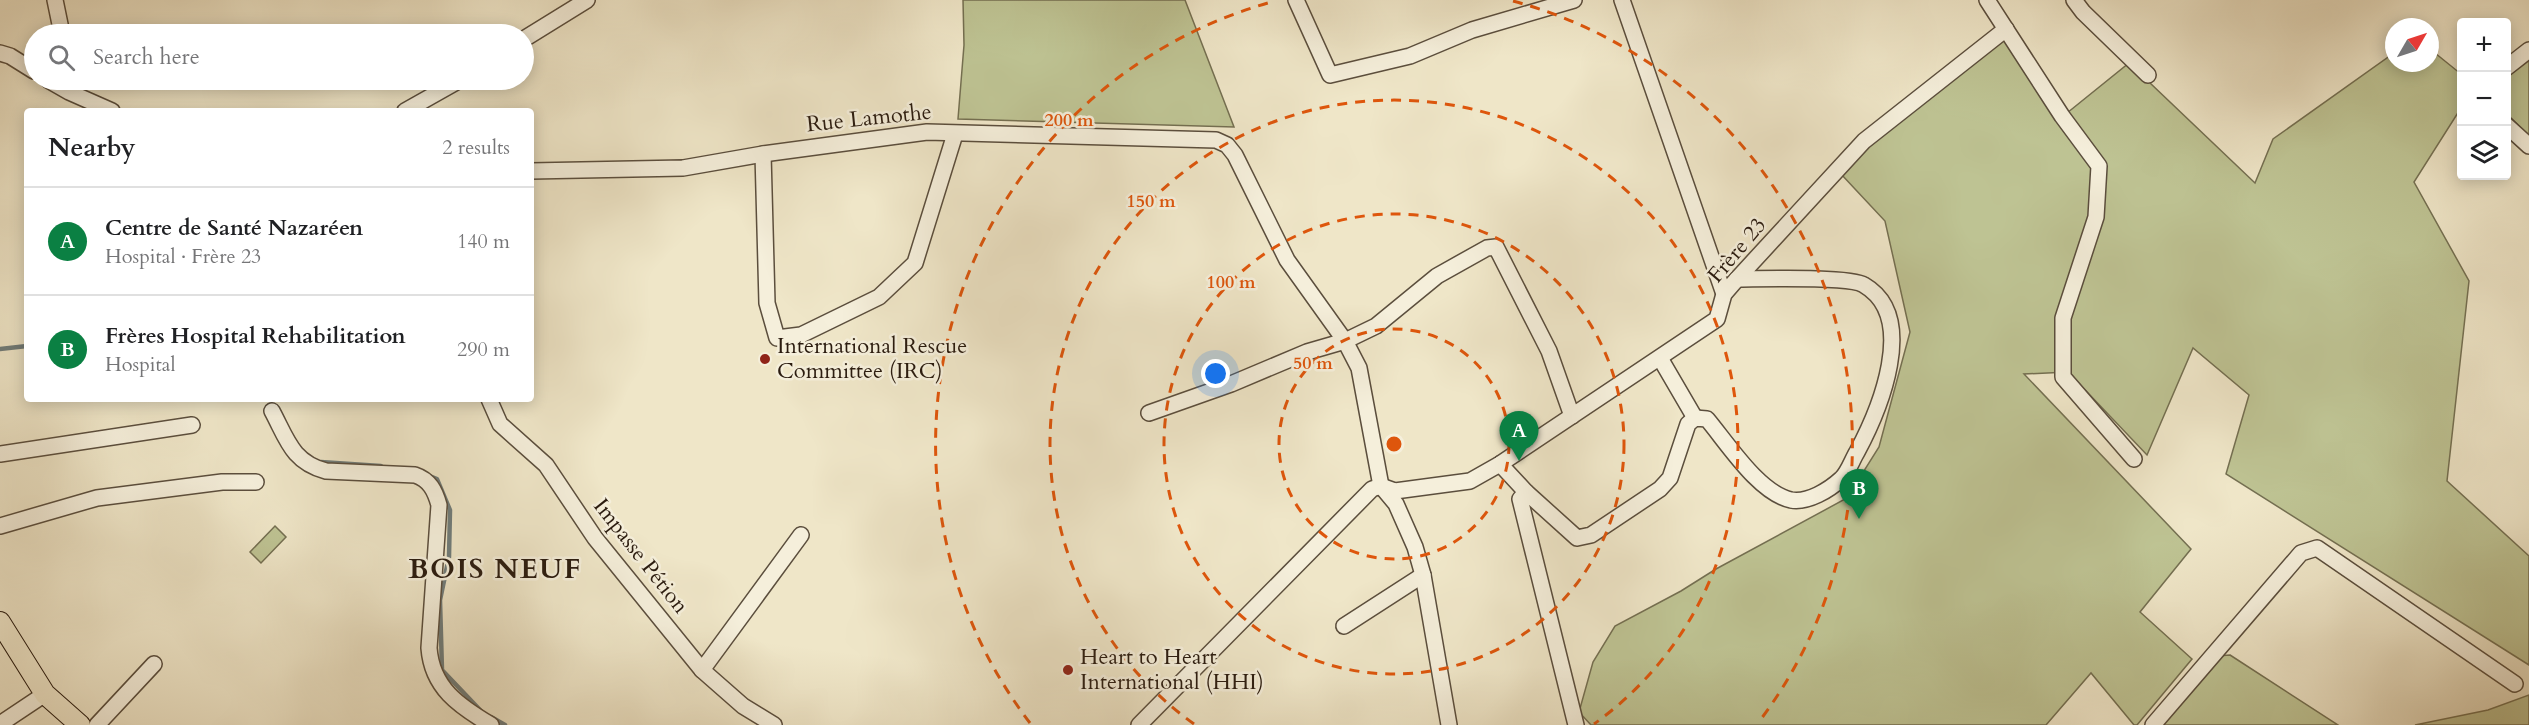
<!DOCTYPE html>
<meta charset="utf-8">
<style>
body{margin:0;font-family:Cardo,serif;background:#f6f6f6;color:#202124}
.controls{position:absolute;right:18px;top:18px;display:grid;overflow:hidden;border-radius:6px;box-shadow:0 3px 15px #0003}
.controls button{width:54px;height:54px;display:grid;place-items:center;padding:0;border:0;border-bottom:2px solid #e0e0e0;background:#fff;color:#202124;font:30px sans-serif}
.compass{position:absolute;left:2385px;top:18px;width:54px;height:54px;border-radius:50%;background:#fff;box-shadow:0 3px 15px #0003;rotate:51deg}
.you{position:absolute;left:1216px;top:374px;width:21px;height:21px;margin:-15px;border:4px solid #fff;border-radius:50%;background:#1a73e8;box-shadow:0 0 0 9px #1a73e833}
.badge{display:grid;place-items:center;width:39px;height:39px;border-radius:50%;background:#0b8043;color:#fff;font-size:20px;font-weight:700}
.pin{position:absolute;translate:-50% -50px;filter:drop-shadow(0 2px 3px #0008)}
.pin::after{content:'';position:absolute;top:32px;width:21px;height:18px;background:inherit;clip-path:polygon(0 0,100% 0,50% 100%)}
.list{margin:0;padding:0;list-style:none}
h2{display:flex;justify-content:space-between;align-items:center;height:78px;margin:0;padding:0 24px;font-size:26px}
h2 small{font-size:20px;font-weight:400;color:#757577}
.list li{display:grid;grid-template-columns:39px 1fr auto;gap:18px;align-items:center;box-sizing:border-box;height:108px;padding:0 24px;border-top:2px solid #e0e0e0}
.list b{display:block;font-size:22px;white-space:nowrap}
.list p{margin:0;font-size:20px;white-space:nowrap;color:#757577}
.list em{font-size:20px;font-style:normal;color:#757577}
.icon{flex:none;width:33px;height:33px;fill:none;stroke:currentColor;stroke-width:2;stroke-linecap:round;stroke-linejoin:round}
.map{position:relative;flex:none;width:2529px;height:725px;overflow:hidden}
.search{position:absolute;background:#fff;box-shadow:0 3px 15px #0003;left:24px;top:24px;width:510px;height:66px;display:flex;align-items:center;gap:15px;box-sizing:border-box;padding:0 21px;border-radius:33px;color:#757577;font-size:22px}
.panel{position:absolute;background:#fff;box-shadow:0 3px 15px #0003;left:24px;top:108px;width:510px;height:294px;border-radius:6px}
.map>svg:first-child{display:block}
.green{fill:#bec393;stroke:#746f51;stroke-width:1.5}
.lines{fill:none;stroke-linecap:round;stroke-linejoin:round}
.stream{stroke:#707c7a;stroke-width:4.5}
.minor-casing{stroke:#5b4e3d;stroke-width:18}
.major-casing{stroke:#2a1b0f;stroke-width:22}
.minor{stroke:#f5efdb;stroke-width:15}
.major{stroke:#efe6c8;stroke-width:20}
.ring{fill:none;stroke:#de560c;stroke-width:3;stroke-dasharray:10 8}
.poi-dot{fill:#8f2418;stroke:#f5efdb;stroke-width:2}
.labels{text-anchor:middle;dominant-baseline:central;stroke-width:5;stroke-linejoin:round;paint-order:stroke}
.street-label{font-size:22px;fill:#2a1b0f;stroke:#f5efdb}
.poi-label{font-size:22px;fill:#2a1b0f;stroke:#f5efdb;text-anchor:start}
.district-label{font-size:28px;font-weight:bold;letter-spacing:1.5px;fill:#2a1b0f;stroke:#f5efdb}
.centre{fill:#de560c;stroke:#f5efdb;stroke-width:3}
.ring-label{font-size:18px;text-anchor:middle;font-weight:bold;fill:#de560c;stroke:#f5efdb;stroke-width:5;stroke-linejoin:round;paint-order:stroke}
</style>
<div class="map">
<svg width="2529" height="725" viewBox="0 0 2529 725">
<rect width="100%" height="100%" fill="#efe6c8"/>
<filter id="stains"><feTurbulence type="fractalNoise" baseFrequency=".00333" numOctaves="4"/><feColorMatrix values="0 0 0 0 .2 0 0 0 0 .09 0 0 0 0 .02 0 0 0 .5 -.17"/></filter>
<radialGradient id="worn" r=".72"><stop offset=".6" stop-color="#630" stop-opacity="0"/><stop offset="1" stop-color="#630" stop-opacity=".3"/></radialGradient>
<g class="green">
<path d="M 963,0 L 1185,0 L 1234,127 L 958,119 L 964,45 Z"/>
<path d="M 2007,36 L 2067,113 L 2129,63 L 2255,183 L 2273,139 L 2394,53 L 2394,63 L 2430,63 L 2430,49 L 2461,74 L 2461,108 L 2414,182 L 2469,281 L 2447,481 L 2529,556 L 2529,665 L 2226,474 L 2249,395 L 2193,348 L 2147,455 L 2068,372 L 2024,374 L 2191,549 L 2140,612 L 2192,659 L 2137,725 L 2134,725 L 2091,673 L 2046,725 L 1591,725 L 1579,712 L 1593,662 L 1615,626 L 1681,591 L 1716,569 L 1847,498 L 1879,447 L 1910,332 L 1885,221 L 1841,174 L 1869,147 Z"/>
<path d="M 2529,55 L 2529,136 L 2507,114 L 2506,73 Z"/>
<path d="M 100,80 L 129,80 L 130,83 L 101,87 Z"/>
<path d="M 275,526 L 286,537 L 261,563 L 250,552 Z"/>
<path d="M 2230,655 L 2338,725 L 2162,725 L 2217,656 Z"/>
<path d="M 2529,695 L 2529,725 L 2415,725 L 2488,710 Z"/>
</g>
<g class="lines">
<g class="stream">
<path d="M 0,349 L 27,346"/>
<path d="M 321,462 L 381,466"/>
<path d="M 427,475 L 437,479 L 450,510 L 449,557 L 440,600 L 442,670 L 481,711"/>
<path d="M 491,717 L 505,725"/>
</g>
<defs>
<g id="minor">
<path d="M 55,0 L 62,34"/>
<path d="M 1296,0 L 1330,75 L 1410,56 L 1472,30 L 1574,0"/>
<path d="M 1622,0 L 1724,294"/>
<path d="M 1987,0 L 2062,116 L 2099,166 L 2096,217 L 2063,318 L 2063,377 L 2134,459"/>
<path d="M 2074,0 L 2083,12 L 2148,75"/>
<path d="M 524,39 L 587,0"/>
<path d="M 0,53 L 10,56 L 34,71"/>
<path d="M 2506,68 L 2529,50"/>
<path d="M 48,80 L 69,92 L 112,111"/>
<path d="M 405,111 L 460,80"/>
<path d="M 2506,125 L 2529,146"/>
<path d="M 763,154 L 767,303 L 777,338 L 801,335 L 879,297 L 915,263 L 955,134"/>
<path d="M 531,171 L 683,168 L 763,154 L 927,132 L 1216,140 L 1227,145 L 1235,155 L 1287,260 L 1345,341 L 1359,368 L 1381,486 L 1396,504 L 1415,547 L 1423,575 L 1449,725"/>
<path d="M 1660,358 L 1695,418"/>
<path d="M 489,399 L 500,424 L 546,465 L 595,538 L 702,670 L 743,706 L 774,725"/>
<path d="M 272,411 C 287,439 292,462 326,471 L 415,475 C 430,480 435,491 439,505 L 429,648 C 432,688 459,706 491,725"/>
<path d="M 1149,413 L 1231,384 L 1307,352 L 1345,341 L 1376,326 L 1437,276 L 1487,248 L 1496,247 L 1549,351 L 1572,416"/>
<path d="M 0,454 L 192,425"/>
<path d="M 1500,464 L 1526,492 L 1577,538 L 1591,535 L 1660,489 L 1670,478 L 1688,424 L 1695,418 L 1707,419 C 1728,444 1759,493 1791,500 C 1808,503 1829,490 1841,479 C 1848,473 1852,460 1857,452 C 1879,411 1919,317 1864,285 C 1850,276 1760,279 1737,279"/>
<path d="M 1381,486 L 1395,491 L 1470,481 L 1500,464 L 1717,319 L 1724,294 L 1737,279 L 1864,141 L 2006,29"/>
<path d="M 1526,492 L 1520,499 L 1576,725"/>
<path d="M 0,526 L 97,498 L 222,482 L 256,482"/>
<path d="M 1344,626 L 1423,575"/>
<path d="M 702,670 L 801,535"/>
<path d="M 0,724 L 45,694"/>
<path d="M 97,725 L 154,664"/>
<path d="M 1139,725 L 1372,489 L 1381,486"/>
<path d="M 2153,725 L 2301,553 L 2317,548 L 2515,684"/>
</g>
<path id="major" d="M 0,622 L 45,694 L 80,725"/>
</defs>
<use href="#minor" class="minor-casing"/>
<use href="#major" class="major-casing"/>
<use href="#minor" class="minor"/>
<use href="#major" class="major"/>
</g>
<g class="ring">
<circle cx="1394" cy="444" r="115"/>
<circle cx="1394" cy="444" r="230"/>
<path d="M1194 724A344 344 0 1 1 1594 724"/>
<path d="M1030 723A459 459 0 0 1 1275 1M1513 1A459 459 0 0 1 1758 723"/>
</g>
<g class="poi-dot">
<circle cx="765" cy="359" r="6"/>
<circle cx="1068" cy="670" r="6"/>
</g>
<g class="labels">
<g class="street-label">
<text transform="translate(869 118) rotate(-6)">Rue Lamothe</text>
<text transform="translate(1737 250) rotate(-50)">Frère 23</text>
<text transform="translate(641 556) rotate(52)">Impasse Pétion</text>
</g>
<g class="poi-label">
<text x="777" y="346">International Rescue<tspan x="777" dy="25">Committee (IRC)</tspan></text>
<text x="1080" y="657">Heart to Heart<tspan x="1080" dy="25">International (HHI)</tspan></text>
</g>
<g class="district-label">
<text x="495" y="569">BOIS NEUF</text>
</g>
</g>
<circle cx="1394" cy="444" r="9" class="centre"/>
<g class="ring-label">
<text x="1069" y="126">200 m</text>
<text x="1151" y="207">150 m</text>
<text x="1231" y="288">100 m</text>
<text x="1313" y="369">50 m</text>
</g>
<rect width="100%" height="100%" filter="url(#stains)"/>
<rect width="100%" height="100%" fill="url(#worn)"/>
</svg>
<div class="controls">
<button>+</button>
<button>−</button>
<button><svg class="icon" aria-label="layers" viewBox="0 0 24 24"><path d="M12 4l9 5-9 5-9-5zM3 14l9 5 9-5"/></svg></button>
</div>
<svg class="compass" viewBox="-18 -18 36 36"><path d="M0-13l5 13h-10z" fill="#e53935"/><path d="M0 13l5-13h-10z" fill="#757577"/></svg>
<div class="you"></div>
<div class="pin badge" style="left:1519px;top:461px">A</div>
<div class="pin badge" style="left:1859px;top:519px">B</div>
<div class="search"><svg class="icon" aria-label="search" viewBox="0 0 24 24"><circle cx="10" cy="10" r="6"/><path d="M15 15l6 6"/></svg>Search here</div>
<section class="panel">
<h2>Nearby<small>2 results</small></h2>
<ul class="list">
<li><span class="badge">A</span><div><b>Centre de Santé Nazaréen</b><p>Hospital · Frère 23</p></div><em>140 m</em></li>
<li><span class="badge">B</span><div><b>Frères Hospital Rehabilitation</b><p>Hospital</p></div><em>290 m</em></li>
</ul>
</section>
</div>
